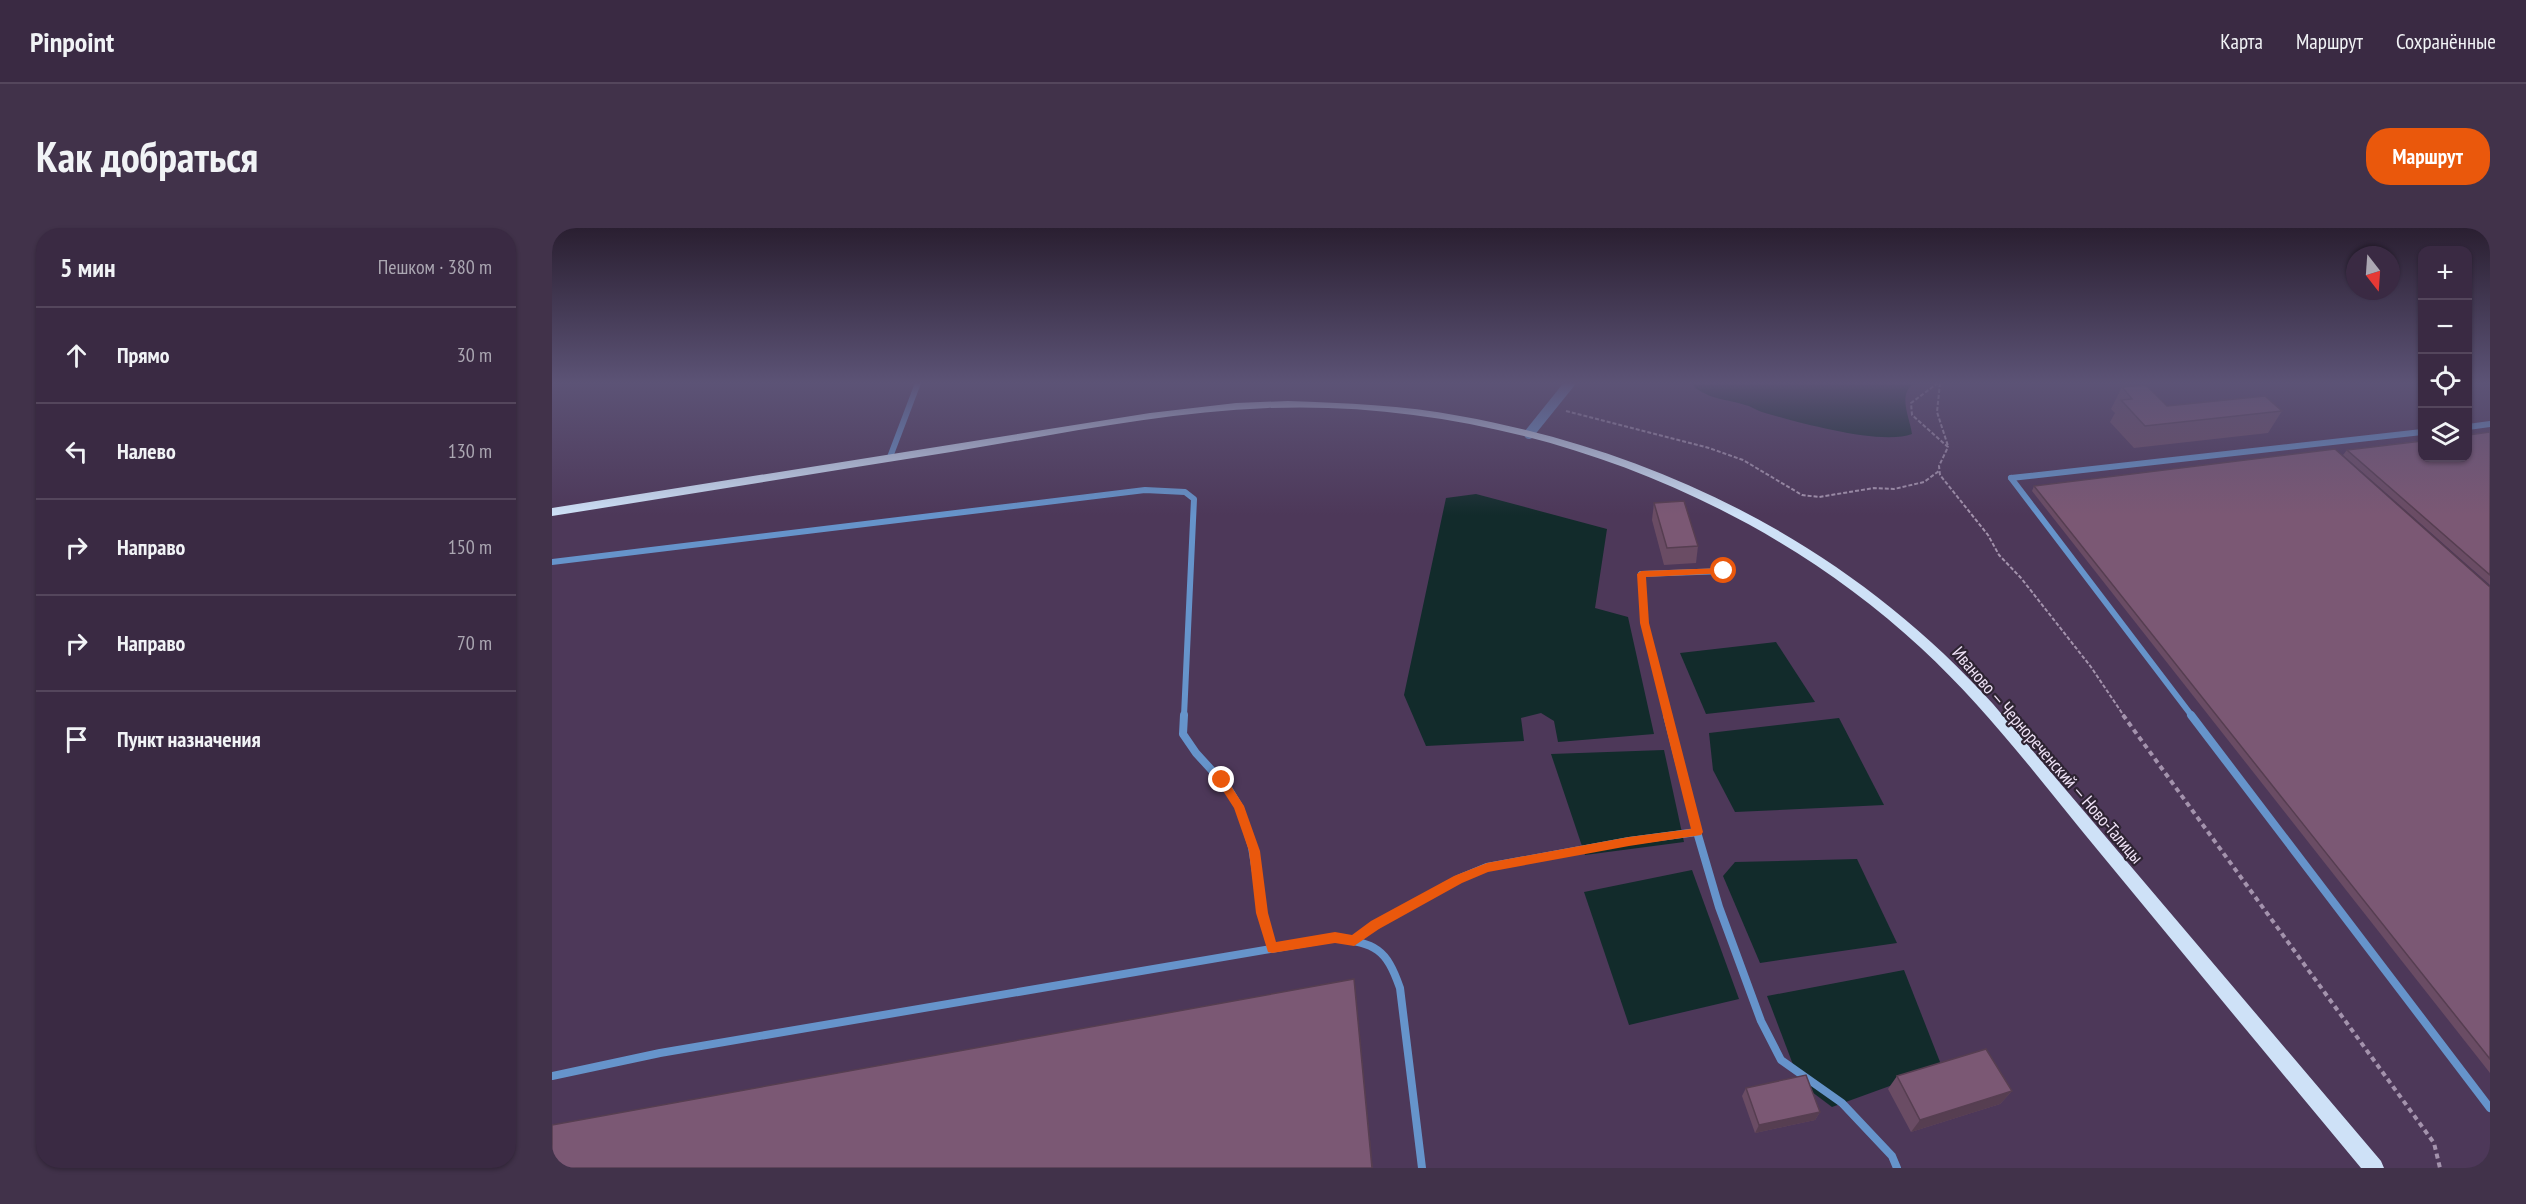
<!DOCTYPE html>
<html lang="ru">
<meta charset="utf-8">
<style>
body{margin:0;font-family:"PT Sans Narrow",sans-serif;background:#41324a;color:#f1f3f6}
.controls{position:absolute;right:18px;top:18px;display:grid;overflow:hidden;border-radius:12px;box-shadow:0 2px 4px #0004}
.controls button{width:54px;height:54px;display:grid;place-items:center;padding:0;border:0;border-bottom:2px solid #54465c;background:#3a2a43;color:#f1f3f6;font:30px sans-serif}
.compass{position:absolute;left:1794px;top:18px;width:54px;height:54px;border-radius:50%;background:#3a2a43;box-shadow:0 2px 4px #0004;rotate:163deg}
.stop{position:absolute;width:18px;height:18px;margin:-14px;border:4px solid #ea580c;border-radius:50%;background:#fff}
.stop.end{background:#ea580c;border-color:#fff;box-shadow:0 2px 6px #0008}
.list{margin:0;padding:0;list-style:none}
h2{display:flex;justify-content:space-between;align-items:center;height:78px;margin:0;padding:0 24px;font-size:26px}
h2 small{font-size:20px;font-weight:400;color:#aba7b2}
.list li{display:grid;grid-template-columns:39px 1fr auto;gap:18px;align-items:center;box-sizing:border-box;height:96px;padding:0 24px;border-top:2px solid #54465c}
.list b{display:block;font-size:22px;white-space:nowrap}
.list em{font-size:20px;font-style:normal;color:#aba7b2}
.icon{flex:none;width:33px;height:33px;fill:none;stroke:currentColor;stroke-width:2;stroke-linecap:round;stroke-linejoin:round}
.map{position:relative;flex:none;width:1938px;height:940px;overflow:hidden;border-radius:24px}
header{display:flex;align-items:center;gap:36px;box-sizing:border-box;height:84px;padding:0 30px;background:#3a2a43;border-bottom:2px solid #54465c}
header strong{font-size:28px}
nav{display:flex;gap:33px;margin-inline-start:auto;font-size:21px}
.intro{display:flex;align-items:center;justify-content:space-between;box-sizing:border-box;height:144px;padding:0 36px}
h1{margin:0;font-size:42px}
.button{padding:15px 27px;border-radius:24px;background:#ea580c;color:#fff;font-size:21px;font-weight:700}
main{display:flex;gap:36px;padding:0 36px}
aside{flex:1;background:#3a2a43;border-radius:24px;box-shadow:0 2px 4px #0004}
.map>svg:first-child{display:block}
.water{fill:#122b2b}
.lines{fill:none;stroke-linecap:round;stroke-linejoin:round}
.path-far1{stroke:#a493ad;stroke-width:2;stroke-dasharray:4 2;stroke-linecap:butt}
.path{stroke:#a493ad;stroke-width:4;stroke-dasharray:5 4;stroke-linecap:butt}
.service-far1{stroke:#6694cb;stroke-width:6}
.service{stroke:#6694cb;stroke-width:8}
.minor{stroke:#6694cb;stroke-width:10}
.primary{fill:#cee1f7;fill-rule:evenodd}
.wall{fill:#6a4c64}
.shaded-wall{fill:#563e51}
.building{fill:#7b5874;stroke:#563e51;stroke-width:1.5}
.route{fill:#ea580c}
.labels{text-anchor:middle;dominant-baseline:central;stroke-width:4.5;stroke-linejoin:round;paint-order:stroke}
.street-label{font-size:18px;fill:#f0e3f7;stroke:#2e2433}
</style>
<header>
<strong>Pinpoint</strong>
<nav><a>Карта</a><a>Маршрут</a><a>Сохранённые</a></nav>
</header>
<div class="intro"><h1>Как добраться</h1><a class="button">Маршрут</a></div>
<main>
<aside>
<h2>5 мин<small>Пешком · 380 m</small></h2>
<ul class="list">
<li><svg class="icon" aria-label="ahead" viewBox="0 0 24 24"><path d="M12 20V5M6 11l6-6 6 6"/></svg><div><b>Прямо</b></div><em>30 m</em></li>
<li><svg class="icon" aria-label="left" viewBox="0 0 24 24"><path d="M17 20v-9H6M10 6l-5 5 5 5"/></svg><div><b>Налево</b></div><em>130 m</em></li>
<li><svg class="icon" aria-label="right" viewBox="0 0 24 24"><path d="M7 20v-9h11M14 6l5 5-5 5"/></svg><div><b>Направо</b></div><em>150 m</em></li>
<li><svg class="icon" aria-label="right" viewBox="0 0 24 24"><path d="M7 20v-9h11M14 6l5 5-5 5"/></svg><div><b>Направо</b></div><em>70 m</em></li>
<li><svg class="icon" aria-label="arrive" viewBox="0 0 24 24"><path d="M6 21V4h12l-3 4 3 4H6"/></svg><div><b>Пункт назначения</b></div></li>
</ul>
</aside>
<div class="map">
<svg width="1938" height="940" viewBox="0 0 1938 940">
<rect width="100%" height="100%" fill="#4d3859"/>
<g class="water">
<path d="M 1141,155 L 1364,155 C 1344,164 1358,190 1360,206 C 1329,218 1244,194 1210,184 C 1204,182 1199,178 1193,177 C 1172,170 1162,173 1142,159 Z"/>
<path d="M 924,266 L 1055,301 L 1043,380 L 1076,389 L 1102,506 L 1006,514 L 1002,493 L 989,485 L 969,490 L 972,513 L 874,518 L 852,467 L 894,270 Z"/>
<path d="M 1224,414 L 1263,474 L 1154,486 L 1128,425 Z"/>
<path d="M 1287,490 L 1332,577 L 1183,584 L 1161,542 L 1157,505 Z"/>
<path d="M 1112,522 L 1132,614 L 1033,627 L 999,526 Z"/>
<path d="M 1305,631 L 1345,715 L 1208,735 L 1171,648 L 1183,634 Z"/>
<path d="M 1140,642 L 1187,771 L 1077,797 L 1032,664 Z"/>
<path d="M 1352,742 L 1390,839 L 1280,879 L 1248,855 L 1215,768 Z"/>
</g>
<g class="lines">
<g class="path-far1">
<path d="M 1386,155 L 1359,175 L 1360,187 L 1396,219 L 1387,238 L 1388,247 L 1436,307 L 1447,327 L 1469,350 L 1539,439 L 1572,488"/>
<path d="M 1388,155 L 1385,184 L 1396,218"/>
<path d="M 1014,183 L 1157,220 L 1191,232 L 1250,267 L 1267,269 L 1322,260 L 1342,261 L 1372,254 L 1387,243"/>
</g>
<path class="path" d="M 1571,487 L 1882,915 L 1888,940"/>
<g class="service-far1">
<path d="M 1916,199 L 1938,196"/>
<path d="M 338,229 L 366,155"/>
<path d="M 1459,250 L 1640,488"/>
<path d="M 1459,250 L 1870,204"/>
<path d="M 0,334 L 593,262 L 633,264 L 642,271 L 632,488"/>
<path d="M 1116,488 L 1092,395 L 1089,346 L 1172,343"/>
</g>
<g class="service">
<path d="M 632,487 L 631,506 L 644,525 L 676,560 L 688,580 L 700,619 L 711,688 L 720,720"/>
<path d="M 1115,487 L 1145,604"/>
<path d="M 1639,487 L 1938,880"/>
<path d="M 802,713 L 823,697 L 906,651 L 935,639 L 1077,613 L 1145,604 L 1167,679 L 1209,793 L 1229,832 L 1290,875 L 1340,928 L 1345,940"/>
<path d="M 0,848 L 108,825 L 783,710 C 824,716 834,720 848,760 L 870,940"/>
</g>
<path class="minor" d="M 977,206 L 1018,155"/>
<path class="primary" d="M 736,173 C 794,175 851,177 908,188 C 1114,225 1300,320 1441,476 L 1829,933 L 1832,940 L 1809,940 C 1720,833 1632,727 1544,620 C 1488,552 1434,480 1369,420 C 1198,261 949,171 716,180 C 610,184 504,207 399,224 C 266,245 133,267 0,288 L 0,280 L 598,185 L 684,175 Z"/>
</g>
<g class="wall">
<path d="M 1570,159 L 1615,178 L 1730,183 L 1716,205 L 1582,220 L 1558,194 L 1563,185 L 1559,181 Z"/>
<path d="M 1938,204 L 1938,357 L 1791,227 L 1795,222 Z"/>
<path d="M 1482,258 L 1938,359 L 1938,845 L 1480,263 Z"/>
<path d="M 1102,275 L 1146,318 L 1144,335 L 1112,337 L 1100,292 Z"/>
<path d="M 1345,848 L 1460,863 L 1448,876 L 1359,904 L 1336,861 Z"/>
<path d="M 1194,860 L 1268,884 L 1263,892 L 1203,905 L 1190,868 Z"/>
</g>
<g class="shaded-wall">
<path d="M 802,751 L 803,756 L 821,940 L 820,940 Z"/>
<path d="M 1460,863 L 1448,876 L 1359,904 L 1368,892 Z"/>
<path d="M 1268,884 L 1263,892 L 1203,905 L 1207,897 Z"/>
</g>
<g class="building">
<path d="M 1594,157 L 1615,178 L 1713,168 L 1730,183 L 1593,198 L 1569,172 L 1580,171 L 1570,159 Z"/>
<path d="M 1938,204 L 1938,347 L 1795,222 L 1870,213 L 1870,230 L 1916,230 L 1916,207 Z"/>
<path d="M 1783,221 L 1938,359 L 1938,831 L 1482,258 Z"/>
<path d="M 1132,273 L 1146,318 L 1115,320 L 1102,275 Z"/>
<path d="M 802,751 L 820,940 L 0,940 L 0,897 Z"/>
<path d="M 1434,821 L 1460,863 L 1368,892 L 1345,848 Z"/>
<path d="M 1254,847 L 1268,884 L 1207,897 L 1194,860 Z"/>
</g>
<linearGradient id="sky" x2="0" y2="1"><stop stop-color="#2a1f31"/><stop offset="0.54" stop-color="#5c5376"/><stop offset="1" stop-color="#5c5376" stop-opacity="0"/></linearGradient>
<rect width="1938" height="287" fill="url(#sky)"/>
<path class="route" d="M 1172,340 L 1176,343 L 1175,345 L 1094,349 L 1097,395 L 1151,604 L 1149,607 L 1077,618 L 936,644 L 910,655 L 827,701 L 802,718 L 783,715 L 720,725 L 716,724 L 704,685 L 697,623 L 682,580 L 664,552 L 670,548 L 673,549 L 692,578 L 708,623 L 716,685 L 724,714 L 783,704 L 800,707 L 819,693 L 902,648 L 935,635 L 1077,609 L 1139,601 L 1088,395 L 1085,346 L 1089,343 Z"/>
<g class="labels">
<g class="street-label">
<text transform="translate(1496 527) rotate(49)">Иваново — Чернореченский — Ново-Талицы</text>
</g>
</g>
</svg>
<div class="controls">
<button>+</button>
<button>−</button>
<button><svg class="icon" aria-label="locate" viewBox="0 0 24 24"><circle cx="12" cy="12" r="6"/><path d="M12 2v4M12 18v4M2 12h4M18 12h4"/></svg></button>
<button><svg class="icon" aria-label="layers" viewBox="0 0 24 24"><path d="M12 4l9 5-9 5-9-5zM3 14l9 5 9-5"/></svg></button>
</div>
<svg class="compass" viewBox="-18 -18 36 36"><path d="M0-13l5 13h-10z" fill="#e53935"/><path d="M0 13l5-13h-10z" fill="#aba7b2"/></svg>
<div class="stop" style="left:1172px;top:343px"></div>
<div class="stop end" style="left:670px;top:552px"></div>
</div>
</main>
